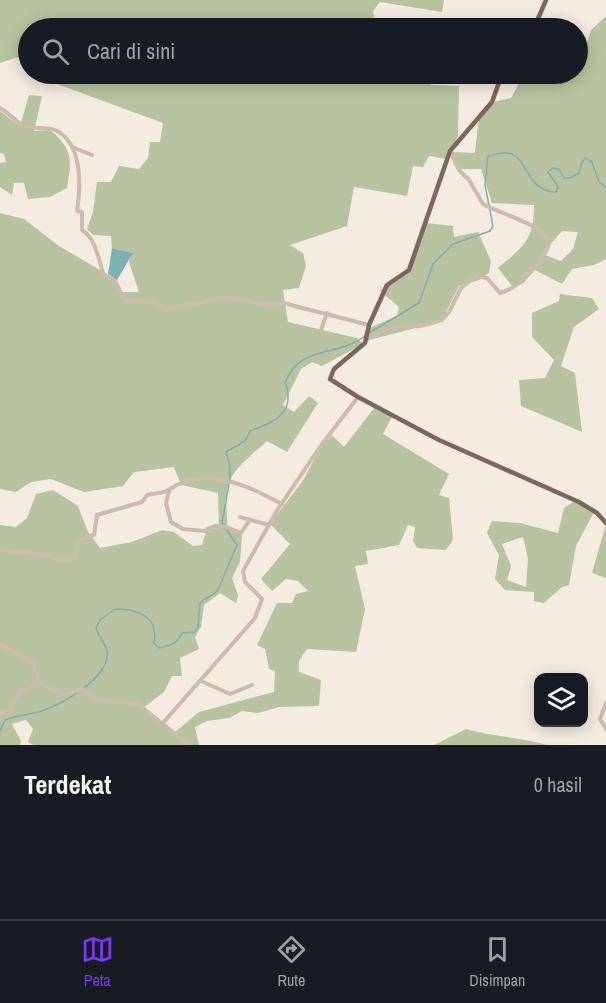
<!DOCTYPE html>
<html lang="id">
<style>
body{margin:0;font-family:"Archivo Narrow",sans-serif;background:#242831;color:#f1f3f6}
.controls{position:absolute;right:18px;bottom:18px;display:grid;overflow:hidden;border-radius:12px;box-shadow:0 3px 15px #0003}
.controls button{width:54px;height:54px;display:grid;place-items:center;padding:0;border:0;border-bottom:2px solid #363941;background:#171b24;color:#f1f3f6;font:30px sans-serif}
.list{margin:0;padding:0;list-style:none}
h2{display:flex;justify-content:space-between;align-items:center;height:78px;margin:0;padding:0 24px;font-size:26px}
h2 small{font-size:20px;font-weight:400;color:#9ea1a6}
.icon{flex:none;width:33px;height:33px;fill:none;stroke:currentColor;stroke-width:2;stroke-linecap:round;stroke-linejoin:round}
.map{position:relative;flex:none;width:606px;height:745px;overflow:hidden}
.search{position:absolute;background:#171b24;box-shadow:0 3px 15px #0003;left:18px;right:18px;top:18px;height:66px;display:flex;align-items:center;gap:15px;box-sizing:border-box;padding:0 21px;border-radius:33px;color:#9ea1a6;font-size:22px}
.sheet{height:174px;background:#171b24}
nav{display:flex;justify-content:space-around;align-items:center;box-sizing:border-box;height:84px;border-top:2px solid #363941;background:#171b24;font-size:16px;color:#9ea1a6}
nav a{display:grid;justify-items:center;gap:3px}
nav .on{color:#7c3aed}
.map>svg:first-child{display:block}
.green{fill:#b8c4a0;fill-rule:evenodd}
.water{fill:#7fb0b2}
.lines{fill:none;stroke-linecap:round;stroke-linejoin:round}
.stream{stroke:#7fb0b2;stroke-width:1.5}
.minor{stroke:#cdbbac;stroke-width:4}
.major{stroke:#7d675c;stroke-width:4.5}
</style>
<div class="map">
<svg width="606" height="745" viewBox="0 0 606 745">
<rect width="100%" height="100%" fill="#f4ebe1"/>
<g class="green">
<path d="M 0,0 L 444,0 L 442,12 L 380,2 L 373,11 L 375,24 L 382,28 L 28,28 L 28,54 L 0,63 Z"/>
<path d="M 606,16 L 606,259 L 594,265 L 572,269 L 562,284 L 533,269 L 524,283 L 513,287 L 498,268 C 524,246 534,240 534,205 L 492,203 L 481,169 L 458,169 L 450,153 L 446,159 L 429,156 L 423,167 L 413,166 L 407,196 L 354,187 L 347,226 L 290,245 L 303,253 L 306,266 L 299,288 L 283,290 L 288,322 L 357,338 L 363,344 L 322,366 L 312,362 L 301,369 L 283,405 L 294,412 L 309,396 L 318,403 L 287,452 L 267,441 C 228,476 223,476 228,529 L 242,535 L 240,562 L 232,578 L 238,595 L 236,603 L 220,593 L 204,605 L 201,627 L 195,637 L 199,649 L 180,658 L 182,676 L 172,676 L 164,692 L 143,708 L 174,733 L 199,712 L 274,692 L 275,671 L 269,669 L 265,649 L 257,645 L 277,603 L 292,603 L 296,594 L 308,591 L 298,581 L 286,579 L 272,591 L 261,579 L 290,544 L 270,524 L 304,479 L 319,450 L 332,435 L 344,447 L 374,408 L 392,417 L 383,434 L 449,474 L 439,495 L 449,498 L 453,540 L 446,550 L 417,548 L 413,541 L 415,527 L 408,525 L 399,545 L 366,551 L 368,564 L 355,566 L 365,609 L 356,652 L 307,649 L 299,661 L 299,672 L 321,680 L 319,706 L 279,707 L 258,713 L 242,711 L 229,718 L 207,721 L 195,727 L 199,745 L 33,745 L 28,742 L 33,729 L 26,720 L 12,724 L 21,741 L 20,745 L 0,745 L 0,525 L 16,527 L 27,518 L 36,494 L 53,490 L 78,506 L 88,532 L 100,548 L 132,542 L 162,530 L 174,532 L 193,546 L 202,545 L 207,529 L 219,528 L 218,493 L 181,485 L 174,467 L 134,472 L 123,486 L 84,492 L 51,479 L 31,482 L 16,492 L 0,489 L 0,213 L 24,219 L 59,246 L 117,280 L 121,292 L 139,292 L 129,262 L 132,253 L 112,248 L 111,236 L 93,235 L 87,229 L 93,212 L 97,182 L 111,182 L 119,166 L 139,169 L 148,158 L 150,142 L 160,142 L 163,123 L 57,84 L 60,74 L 408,74 L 432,85 L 459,86 L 458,136 L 450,152 L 475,153 L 479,115 L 493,102 L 511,98 L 521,80 L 521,74 L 578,74 L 578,53 L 586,46 L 591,30 ZM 562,231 L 578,232 L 573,249 L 561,261 L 542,254 Z"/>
<path d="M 29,95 L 42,96 L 34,131 L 50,130 C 73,149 72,160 67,188 L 50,197 L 28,199 L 24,183 L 14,183 L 12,195 L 0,187 L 0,163 L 6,162 L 4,154 L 0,153 L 0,111 L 20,126 Z"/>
<path d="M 426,223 L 453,226 L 454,237 L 478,232 L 491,261 L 489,273 L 479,280 L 459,286 L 443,318 L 423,326 L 369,340 L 367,329 L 397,316 L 399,307 L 380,291 L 390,280 L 409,272 Z"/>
<path d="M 560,294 L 592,298 L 599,309 L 574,327 L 561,366 L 575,373 L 582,432 L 521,406 L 519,380 L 545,378 L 554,360 L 532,337 L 532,313 L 559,301 Z"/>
<path d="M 576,500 L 595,510 L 576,546 L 569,585 L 562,587 L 544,603 L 534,601 L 534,592 L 505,590 L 495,579 L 499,555 L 487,533 L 492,521 L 520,523 L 558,533 L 564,508 ZM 523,537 L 528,559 L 526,587 L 507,580 L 511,566 L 502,544 Z"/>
<path d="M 606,524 L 606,578 L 592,573 Z"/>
<path d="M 466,729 C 493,737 520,737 547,745 L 434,745 Z"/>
</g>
<path class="water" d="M 112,248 L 133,253 L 117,280 L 108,274 Z"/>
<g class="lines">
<g class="stream">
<path d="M 369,333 L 419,303 L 433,264 L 453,244 L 490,231 L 493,226 L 485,185 L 488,156 C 494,155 501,152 507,153 C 528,154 525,192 556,192 L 558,186 L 548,172 L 553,168 L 559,169 L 564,178 L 570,178 L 579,173 L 582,162 L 586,158 L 592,162 L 599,182 L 606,188"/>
<path d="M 230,479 L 230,466 L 226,452 L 245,441 L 250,431 C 273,423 297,413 285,382 C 302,343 337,358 365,336"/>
<path d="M 0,731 L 5,720 C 16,715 29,715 41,711 C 61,705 115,676 106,648 C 104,641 98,636 96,628 L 100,620 L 115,609 C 139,609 159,617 154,643 L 159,648 C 170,646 177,644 182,633 L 194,632 L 198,628 L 200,603 C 205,597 211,597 216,592 C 219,590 234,551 237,545 L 222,523 L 229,484"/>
</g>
<g class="minor">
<path d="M 0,108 C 8,112 14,120 22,125 C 32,130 45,126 55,130 C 83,143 81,186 77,211 L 82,212 L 82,230 C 96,238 99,262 104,276 L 116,282 L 123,298 L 128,301 L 155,302 L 165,309 L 226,297 L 271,305 L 283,303 L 369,325"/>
<path d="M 72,147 L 92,155"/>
<path d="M 321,330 L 327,313"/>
<path d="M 366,340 L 389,327 L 421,326 L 442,320 L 449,312 L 461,288 L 476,276 L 487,278 L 500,293 C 517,289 549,258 549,240 C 539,223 500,214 483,204 L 469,180 L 459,170 L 450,151"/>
<path d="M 168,490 C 207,465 246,485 282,504"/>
<path d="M 240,517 L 269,525"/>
<path d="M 0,550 L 49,555 L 58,560 L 74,559 L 77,552 L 76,546 L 80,540 L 94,535 L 97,515 L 142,502 L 147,495 L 169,491 L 166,503 L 171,522 L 183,529 L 205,531 C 216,521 229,528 241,533 L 249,521"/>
<path d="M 1,645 L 34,664 L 39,683 C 61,693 57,698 82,689 L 98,700 L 138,704 L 189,745"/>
<path d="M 201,681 L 230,694 L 252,685"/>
<path d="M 606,703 L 600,719 L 606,729"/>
<path d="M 0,713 L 8,713 L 21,691 L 39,683"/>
<path d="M 162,724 L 255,618 L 262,599 L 245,582 L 243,571 L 276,512 L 322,444 L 358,397"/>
</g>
<g class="major">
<path d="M 534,28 L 546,0"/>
<path d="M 502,74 L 492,102 L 450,151 L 409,270 L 387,285 L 369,325 L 365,343 L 334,369 L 330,379 L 358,397 L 439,440 L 579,502 L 597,513 L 606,523"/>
</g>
</g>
</svg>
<div class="controls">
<button><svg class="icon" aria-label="layers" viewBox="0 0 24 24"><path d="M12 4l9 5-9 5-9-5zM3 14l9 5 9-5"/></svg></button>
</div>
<div class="search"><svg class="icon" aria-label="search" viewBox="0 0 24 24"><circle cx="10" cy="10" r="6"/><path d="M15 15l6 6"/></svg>Cari di sini</div>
</div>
<section class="sheet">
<h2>Terdekat<small>0 hasil</small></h2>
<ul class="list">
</ul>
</section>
<nav>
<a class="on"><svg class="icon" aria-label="map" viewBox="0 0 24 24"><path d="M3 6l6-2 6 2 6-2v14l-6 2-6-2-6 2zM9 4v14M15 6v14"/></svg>Peta</a>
<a><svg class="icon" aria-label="directions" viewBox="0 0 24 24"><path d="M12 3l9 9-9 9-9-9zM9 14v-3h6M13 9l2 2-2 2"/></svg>Rute</a>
<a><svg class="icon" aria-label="saved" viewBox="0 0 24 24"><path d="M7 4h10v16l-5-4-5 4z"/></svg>Disimpan</a>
</nav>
